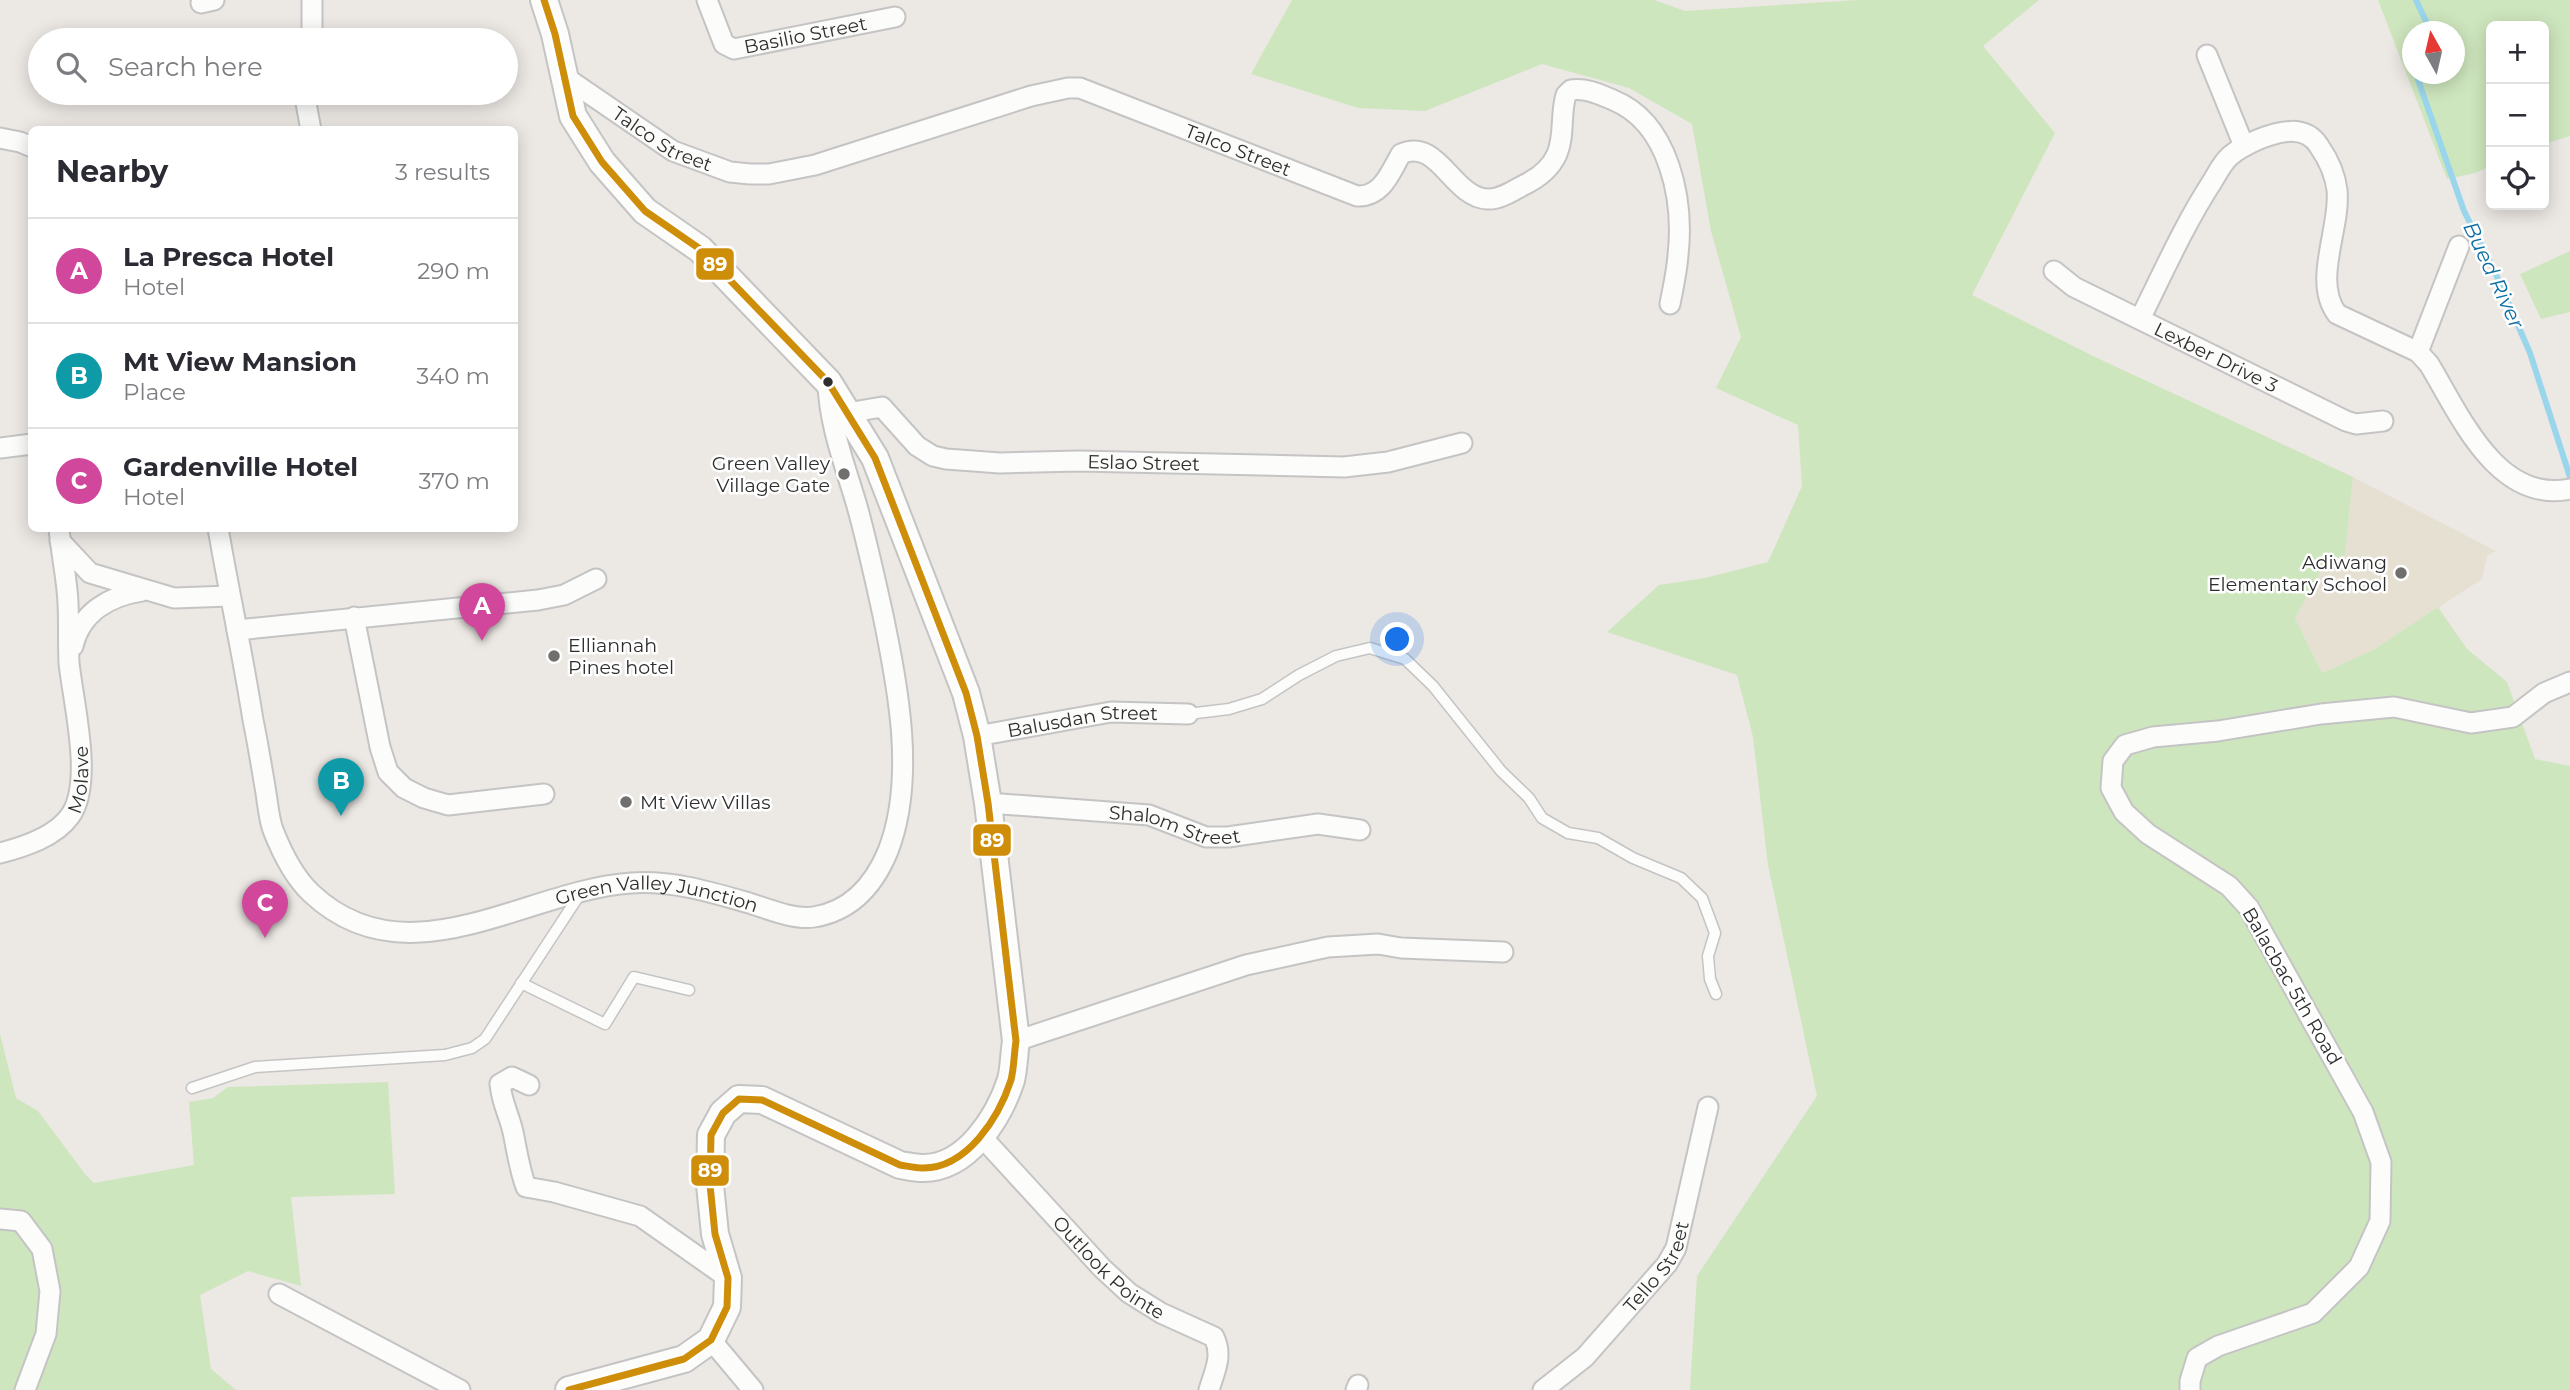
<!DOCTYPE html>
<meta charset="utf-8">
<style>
body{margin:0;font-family:Montserrat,sans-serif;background:#f7f7f7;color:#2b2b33}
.controls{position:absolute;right:21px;top:21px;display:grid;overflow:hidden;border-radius:10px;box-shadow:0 4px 18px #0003}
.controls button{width:63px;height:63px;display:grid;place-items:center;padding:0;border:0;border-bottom:2px solid #e1e1e2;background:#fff;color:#2b2b33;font:35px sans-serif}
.compass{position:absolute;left:2402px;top:21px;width:63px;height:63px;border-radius:50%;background:#fff;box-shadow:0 4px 18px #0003;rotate:352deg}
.you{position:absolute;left:1398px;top:640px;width:24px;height:24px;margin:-18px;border:5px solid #fff;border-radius:50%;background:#1a73e8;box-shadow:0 0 0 10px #1a73e833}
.badge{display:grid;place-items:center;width:46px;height:46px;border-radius:50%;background:#706f6e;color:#fff;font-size:23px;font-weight:700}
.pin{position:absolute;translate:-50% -58px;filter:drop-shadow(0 2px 4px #0008)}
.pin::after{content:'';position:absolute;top:37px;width:24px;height:21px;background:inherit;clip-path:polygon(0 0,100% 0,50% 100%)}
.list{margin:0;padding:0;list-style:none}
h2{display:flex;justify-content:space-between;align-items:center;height:91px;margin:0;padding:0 28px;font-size:30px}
h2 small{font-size:23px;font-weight:400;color:#7c7c81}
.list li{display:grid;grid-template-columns:46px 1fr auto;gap:21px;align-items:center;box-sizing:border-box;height:105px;padding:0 28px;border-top:2px solid #e1e1e2}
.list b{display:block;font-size:26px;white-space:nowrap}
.list p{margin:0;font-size:23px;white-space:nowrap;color:#7c7c81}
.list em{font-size:23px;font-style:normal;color:#7c7c81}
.icon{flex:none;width:38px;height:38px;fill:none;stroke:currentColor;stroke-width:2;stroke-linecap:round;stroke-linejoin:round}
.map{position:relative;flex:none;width:2570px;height:1390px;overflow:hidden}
.search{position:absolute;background:#fff;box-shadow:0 4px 18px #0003;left:28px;top:28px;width:490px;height:77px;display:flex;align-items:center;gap:18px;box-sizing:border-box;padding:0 24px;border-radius:38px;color:#7c7c81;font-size:26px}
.panel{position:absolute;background:#fff;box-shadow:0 4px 18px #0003;left:28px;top:126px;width:490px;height:406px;border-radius:10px}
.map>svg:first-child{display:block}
.education{fill:#e6e0d3}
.green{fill:#cee6be;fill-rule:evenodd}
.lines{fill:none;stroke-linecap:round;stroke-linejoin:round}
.stream{stroke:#99d6ec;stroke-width:6}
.lane-casing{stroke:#c5c4c5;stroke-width:13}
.street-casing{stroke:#c5c4c5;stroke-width:23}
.secondary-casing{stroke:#c5c4c5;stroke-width:30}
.lane{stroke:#fcfcfb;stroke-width:10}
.street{stroke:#fcfcfb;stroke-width:19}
.secondary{stroke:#fcfcfb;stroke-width:26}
.bus-1-casing{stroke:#fff;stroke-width:12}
.bus-1{stroke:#cf8e09;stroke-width:7}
.bus-dot{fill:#2e2e2e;stroke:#fff;stroke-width:2.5}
.poi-dot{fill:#706f6e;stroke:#fff;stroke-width:2.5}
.labels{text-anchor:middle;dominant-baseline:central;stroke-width:5;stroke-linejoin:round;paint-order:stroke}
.street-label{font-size:19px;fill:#2e2e2e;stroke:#fff}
.poi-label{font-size:19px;fill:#2e2e2e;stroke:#fff;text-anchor:end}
.water-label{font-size:21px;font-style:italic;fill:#0d6fa3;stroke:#fff}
.line-badge{stroke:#fff;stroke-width:2.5}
.badge-label{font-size:19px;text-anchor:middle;font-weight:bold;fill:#fff}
</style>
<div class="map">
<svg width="2570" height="1390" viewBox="0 0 2570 1390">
<rect width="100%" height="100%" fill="#ece8e4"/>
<path class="education" d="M 2353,477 L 2496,551 L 2487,556 L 2482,579 L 2373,650 L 2322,673 L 2295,618 L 2323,567 L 2345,553 Z"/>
<g class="green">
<path d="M 1292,0 L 1654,0 L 1685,11 L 1858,0 L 2039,0 L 1983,46 L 2055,133 L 1972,295 L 2095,357 L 2353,477 L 2345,554 L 2323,567 L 2295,618 L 2322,673 L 2373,650 L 2438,607 L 2467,649 L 2507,682 L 2535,759 L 2570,766 L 2570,1390 L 1690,1390 L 1697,1276 L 1817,1096 L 1768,865 L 1753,737 L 1737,675 L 1607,632 L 1659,585 L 1705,578 L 1768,562 L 1802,486 L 1798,425 L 1716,388 L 1741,337 L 1711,231 L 1692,124 L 1629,88 L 1542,64 L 1425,111 L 1358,108 L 1251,74 Z"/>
<path d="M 2378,0 L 2570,0 L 2570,136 L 2544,144 L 2544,26 L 2491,26 L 2491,166 L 2475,173 L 2447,179 ZM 2412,32 L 2454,32 L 2454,74 L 2412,74 Z"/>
<path d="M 2570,251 L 2570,312 L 2541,319 L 2520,274 Z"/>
<path d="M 0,1034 L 16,1098 L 38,1111 L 85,1174 L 94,1183 L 194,1165 L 189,1102 L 213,1098 L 228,1087 L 388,1082 L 395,1194 L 291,1197 L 301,1286 L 248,1271 L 200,1295 L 211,1369 L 236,1390 L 0,1390 Z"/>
</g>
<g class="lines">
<g class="stream">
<path d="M 2416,0 L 2431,32"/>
<path d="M 2416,74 L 2464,211 L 2494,270 L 2530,353 L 2570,477"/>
</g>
<defs>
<g id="lane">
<path d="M 1188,714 L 1229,709 L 1262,699 L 1299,675 L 1336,656 L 1370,648 L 1405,659 L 1433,686 L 1501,771 L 1529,798 L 1542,818 L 1568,833 L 1598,838 L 1633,858 L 1681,878 L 1702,898 L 1715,933 L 1708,956 L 1710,979 L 1716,994"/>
<path d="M 521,983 L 605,1024 L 634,977 L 689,990"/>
<path d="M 192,1088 L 255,1067 L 445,1055 L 472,1048 L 485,1039 L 580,894"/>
</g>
<g id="street">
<path d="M 312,0 L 312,40"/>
<path id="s1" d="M 707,0 L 724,44 L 734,49 L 895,17"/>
<path d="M 201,3 L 214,0"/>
<path d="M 2207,55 L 2244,146"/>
<path id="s2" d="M 565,77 L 673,151 L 730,172 L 750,174 L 769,174 L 815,165 L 1031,96 L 1068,88 L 1080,88 L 1357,196 C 1382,197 1390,173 1401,154 C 1438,137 1452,197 1487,199 C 1499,200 1511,192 1522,186 C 1537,179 1550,170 1557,154 C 1565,135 1560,114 1566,95 L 1571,90 C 1587,88 1599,94 1613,100 C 1670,123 1684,201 1678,255 C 1677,271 1673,288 1670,304"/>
<path d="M 307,93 L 306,103 L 311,130"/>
<path d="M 0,138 L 20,142 L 32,147"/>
<path id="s3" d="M 2054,271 L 2074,287 L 2346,421 L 2356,424 L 2383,421"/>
<path d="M 2140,319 C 2163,273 2184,225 2212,182 C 2217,174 2222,163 2230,156 C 2238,149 2248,144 2257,140 C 2279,131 2305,124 2319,146 C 2328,159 2335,173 2337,190 C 2341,228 2312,281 2337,314 L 2418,352 L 2429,364 C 2460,415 2497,504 2570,489"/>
<path d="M 2418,352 L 2459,246"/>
<path id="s4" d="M 847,413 L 882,407 L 917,446 L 933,456 L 946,459 L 1000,463 L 1079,461 L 1344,467 L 1388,462 L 1462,443"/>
<path d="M 0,448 L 32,444"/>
<path id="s5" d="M 218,528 C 229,592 243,656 253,720 C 258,744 262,769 266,793 C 268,806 269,819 273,830 C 282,853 293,876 311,893 C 407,984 526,890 631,883 C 671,880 711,892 749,903 C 768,909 794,920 814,917 C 851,911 874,885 888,851 C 916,779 898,688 883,615 C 875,579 867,542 857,506 C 845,465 829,425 828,383"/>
<path d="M 60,541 L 90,573 L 174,598 L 230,596"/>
<path d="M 354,617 L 380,747 L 388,772 L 404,788 L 424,798 L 448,805 L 544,794"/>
<path d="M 237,630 L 538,600 L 564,595 L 596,579"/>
<path d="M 73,646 C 81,612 110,596 142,591"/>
<path id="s6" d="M 977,736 L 1111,712 L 1188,714"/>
<path id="s7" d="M 988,803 L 1149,815 L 1206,837 L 1228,837 L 1318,824 L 1360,830"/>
<path id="s8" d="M 0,853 C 24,847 55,837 70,816 C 94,783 73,702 69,663 C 68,643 69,623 68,603 C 67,578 61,553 59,528"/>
<path d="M 1016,1041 L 1246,965 L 1328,947 L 1378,944 L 1401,948 L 1503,952"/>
<path d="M 529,1085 L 512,1077 L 500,1084 C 502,1104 509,1114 513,1132 C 517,1151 519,1168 526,1187 L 554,1192 L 640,1216 L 728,1278"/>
<path id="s9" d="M 981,1136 L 1102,1268 L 1129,1293 L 1161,1313 L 1214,1337 C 1223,1356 1215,1370 1209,1390"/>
<path d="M 0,1219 L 21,1221 L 42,1249 L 50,1291 L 46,1334 L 25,1390"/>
<path d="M 279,1294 L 460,1390"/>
<path d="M 711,1340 L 753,1390"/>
<path d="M 1356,1390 L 1358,1385"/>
<path id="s10" d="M 1543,1390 L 1585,1357 L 1667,1264 L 1676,1248 L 1708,1107"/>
<path d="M 2190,1390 L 2190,1381 L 2197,1358 L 2218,1346 L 2313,1313 L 2359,1267 L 2380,1221 L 2381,1162 L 2363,1112 L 2249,908 L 2229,886 L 2148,834 L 2124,812 L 2111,788 L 2113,761 L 2125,745 L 2153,737 L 2218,731 L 2321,714 L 2394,707 L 2471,723 L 2513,717 L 2544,693 L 2570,682"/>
</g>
<path id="secondary" d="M 544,0 L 555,34 L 573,116 L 602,162 L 645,211 L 700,249 L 828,382 L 875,458 L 966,693 L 977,736 L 988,803 L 1016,1041 C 1014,1054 1014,1068 1011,1080 C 999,1117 967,1169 922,1168 C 915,1168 907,1166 900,1165 L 762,1100 L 739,1099 L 723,1113 L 711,1135 L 710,1185 L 715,1234 L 728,1278 L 727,1307 L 711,1340 L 684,1359 L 569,1390"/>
</defs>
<use href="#lane" class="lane-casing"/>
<use href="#street" class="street-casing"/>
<use href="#secondary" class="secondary-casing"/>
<use href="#lane" class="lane"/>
<use href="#street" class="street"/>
<use href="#secondary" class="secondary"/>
<defs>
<path id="bus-1" d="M 544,0 L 555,34 L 573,116 L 602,162 L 645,211 L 700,249 L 828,382 L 875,458 L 966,693 L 977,736 L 988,803 L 1016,1041 C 1014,1054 1014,1068 1011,1080 C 999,1117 967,1169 922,1168 C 915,1168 907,1166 900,1165 L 762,1100 L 739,1099 L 723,1113 L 711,1135 L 710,1185 L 715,1234 L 728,1278 L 727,1307 L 711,1340 L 684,1359 L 569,1390"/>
</defs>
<use href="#bus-1" class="bus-1-casing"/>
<use href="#bus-1" class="bus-1"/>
</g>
<circle class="bus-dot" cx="828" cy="382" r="6"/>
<g class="poi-dot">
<circle cx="844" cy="474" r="7"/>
<circle cx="2401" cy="573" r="7"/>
<circle cx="554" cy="656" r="7"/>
<circle cx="626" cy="802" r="7"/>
</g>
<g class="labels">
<g class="street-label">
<text stroke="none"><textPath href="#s1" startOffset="131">Basilio Street</textPath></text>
<text stroke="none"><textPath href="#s2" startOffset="116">Talco Street</textPath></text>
<text stroke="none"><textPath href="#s2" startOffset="724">Talco Street</textPath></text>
<text stroke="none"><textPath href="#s3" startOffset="184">Lexber Drive 3</textPath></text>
<text stroke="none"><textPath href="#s4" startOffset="318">Eslao Street</textPath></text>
<text stroke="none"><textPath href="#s6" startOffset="107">Balusdan Street</textPath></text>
<text stroke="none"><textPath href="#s8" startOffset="119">Molave</textPath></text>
<text stroke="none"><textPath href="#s7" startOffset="189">Shalom Street</textPath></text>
<text stroke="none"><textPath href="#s5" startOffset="744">Green Valley Junction</textPath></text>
<text transform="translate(2292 986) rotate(60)">Balacbac 5th Road</text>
<text stroke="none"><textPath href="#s10" startOffset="170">Tello Street</textPath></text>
<text stroke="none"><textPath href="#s9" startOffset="184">Outlook Pointe</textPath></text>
</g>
<g class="poi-label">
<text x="830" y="463">Green Valley<tspan x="830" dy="22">Village Gate</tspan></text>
<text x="2387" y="562">Adiwang<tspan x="2387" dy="22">Elementary School</tspan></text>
<text x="568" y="645" text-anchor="start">Elliannah<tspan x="568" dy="22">Pines hotel</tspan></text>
<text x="640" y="802" text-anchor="start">Mt View Villas</text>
</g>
<g class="water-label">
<text transform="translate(2494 275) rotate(65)">Bued River</text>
</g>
</g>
<g class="line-badge">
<rect x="695" y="247" width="40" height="34" rx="7" fill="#cf8e09"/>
<rect x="972" y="823" width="40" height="34" rx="7" fill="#cf8e09"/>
<rect x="690" y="1154" width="40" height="33" rx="7" fill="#cf8e09"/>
</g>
<g class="badge-label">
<text x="715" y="271">89</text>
<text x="992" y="847">89</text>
<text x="710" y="1177">89</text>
</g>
</svg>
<div class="controls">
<button>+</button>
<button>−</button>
<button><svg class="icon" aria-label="locate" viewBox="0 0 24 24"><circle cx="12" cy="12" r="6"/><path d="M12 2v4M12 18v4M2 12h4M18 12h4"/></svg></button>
</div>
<svg class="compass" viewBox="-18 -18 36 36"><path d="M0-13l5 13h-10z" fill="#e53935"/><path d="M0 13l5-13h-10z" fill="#7c7c81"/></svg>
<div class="you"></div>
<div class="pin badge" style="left:482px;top:641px;background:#d1479c">A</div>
<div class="pin badge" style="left:341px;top:816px;background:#0f9aa8">B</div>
<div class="pin badge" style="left:265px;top:938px;background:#d1479c">C</div>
<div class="search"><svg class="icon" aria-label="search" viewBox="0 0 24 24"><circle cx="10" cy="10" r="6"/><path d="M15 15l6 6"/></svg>Search here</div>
<section class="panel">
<h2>Nearby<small>3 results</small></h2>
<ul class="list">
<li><span class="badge" style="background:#d1479c">A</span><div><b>La Presca Hotel</b><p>Hotel</p></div><em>290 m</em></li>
<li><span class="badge" style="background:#0f9aa8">B</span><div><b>Mt View Mansion</b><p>Place</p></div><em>340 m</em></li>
<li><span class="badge" style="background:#d1479c">C</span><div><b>Gardenville Hotel</b><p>Hotel</p></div><em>370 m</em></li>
</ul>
</section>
</div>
